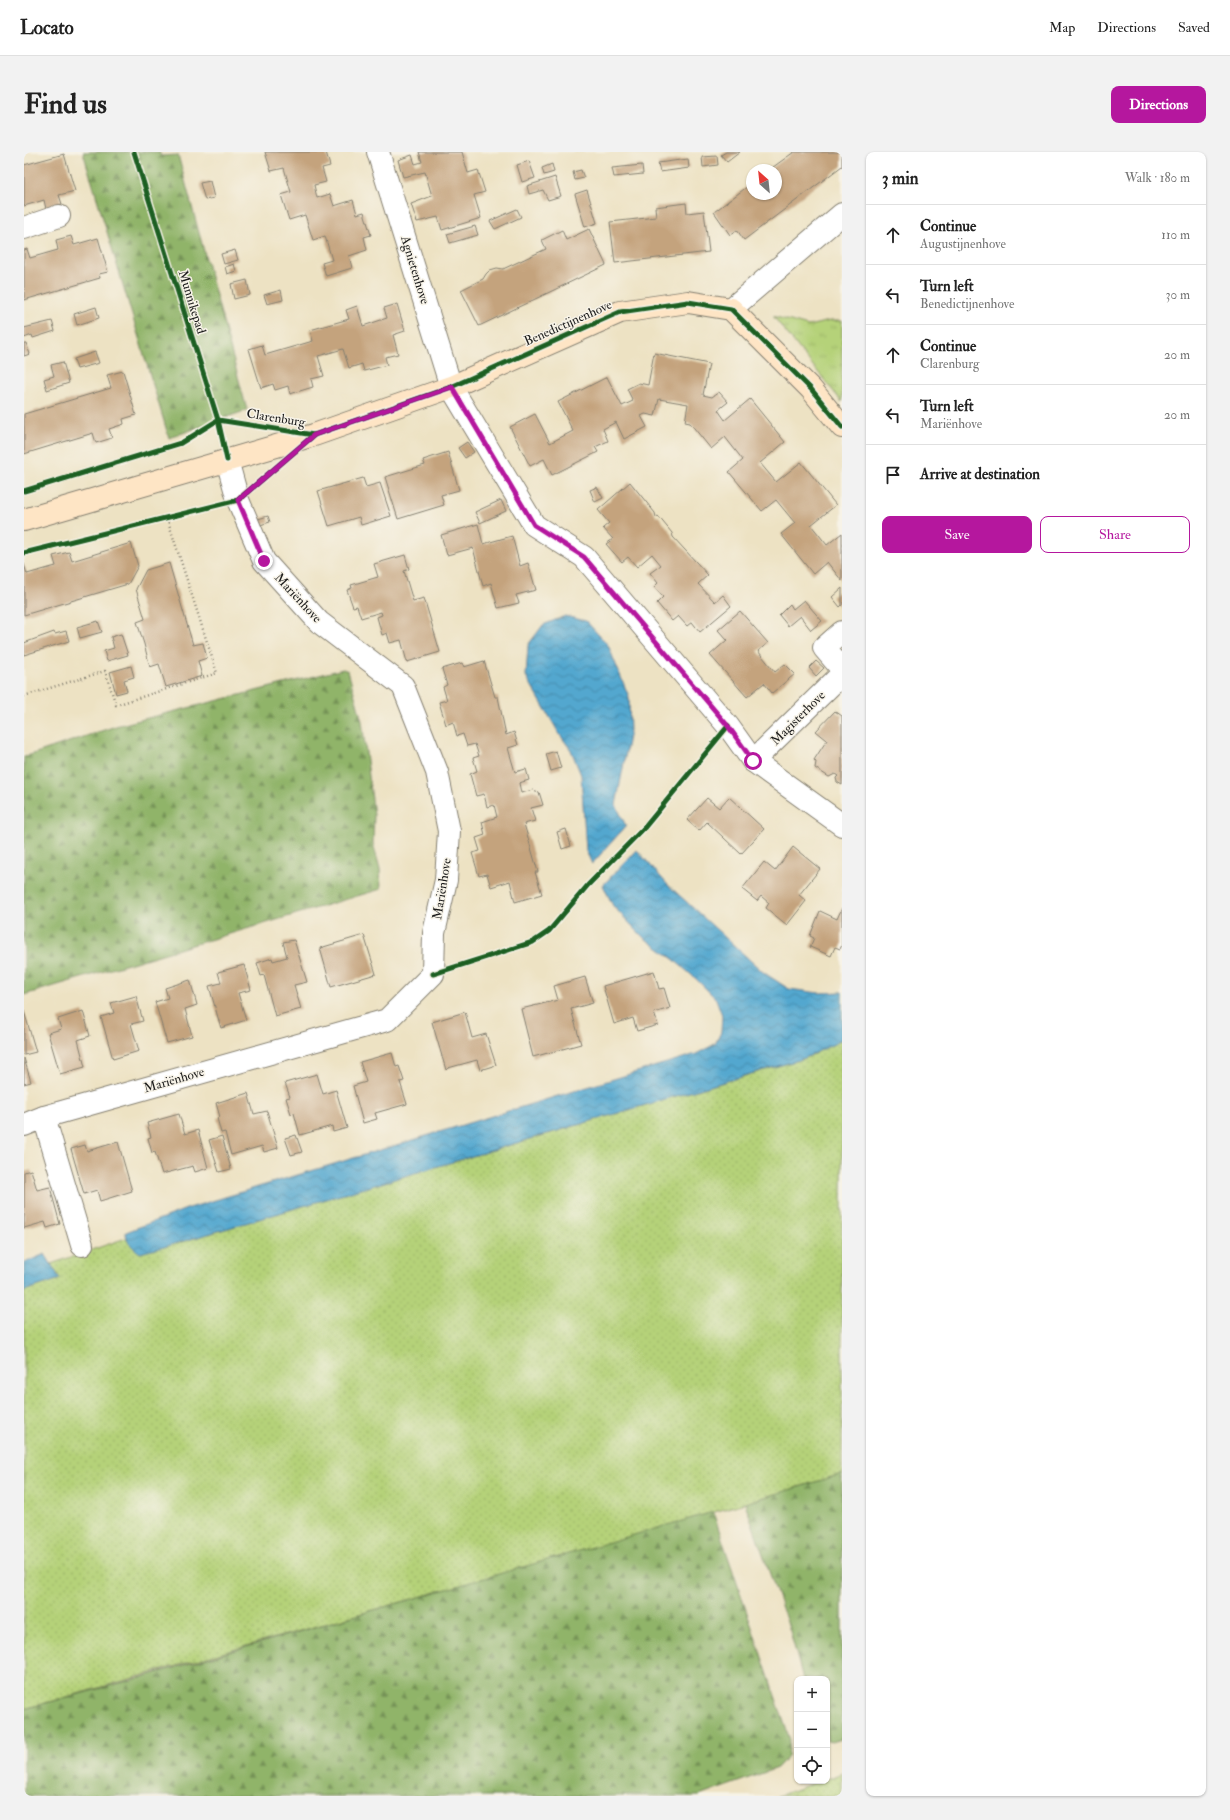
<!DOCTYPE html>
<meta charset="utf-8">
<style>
body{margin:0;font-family:"IM FELL Double Pica",serif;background:#f2f2f2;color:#222}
.controls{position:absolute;right:12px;bottom:12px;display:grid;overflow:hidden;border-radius:8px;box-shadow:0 1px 3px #0004}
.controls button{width:36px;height:36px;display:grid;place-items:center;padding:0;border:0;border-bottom:1px solid #e0e0e0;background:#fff;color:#222;font:20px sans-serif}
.compass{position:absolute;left:722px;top:12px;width:36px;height:36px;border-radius:50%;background:#fff;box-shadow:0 1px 3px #0004;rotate:333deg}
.stop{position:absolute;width:12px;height:12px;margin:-9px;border:3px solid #b5179e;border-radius:50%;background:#fff}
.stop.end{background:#b5179e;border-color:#fff;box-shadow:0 1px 4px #0008}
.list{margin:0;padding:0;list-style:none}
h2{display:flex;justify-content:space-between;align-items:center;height:52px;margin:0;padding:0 16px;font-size:17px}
h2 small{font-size:13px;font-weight:400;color:#767676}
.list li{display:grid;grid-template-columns:26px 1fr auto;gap:12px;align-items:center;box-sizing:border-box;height:60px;padding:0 16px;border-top:1px solid #e0e0e0}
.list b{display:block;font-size:15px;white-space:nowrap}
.list p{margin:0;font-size:13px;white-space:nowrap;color:#767676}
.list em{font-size:13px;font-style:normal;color:#767676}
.actions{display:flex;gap:8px;padding:12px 16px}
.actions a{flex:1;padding:9px 0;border:1px solid #b5179e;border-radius:8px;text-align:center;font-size:14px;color:#b5179e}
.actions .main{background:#b5179e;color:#fff}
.icon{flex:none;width:22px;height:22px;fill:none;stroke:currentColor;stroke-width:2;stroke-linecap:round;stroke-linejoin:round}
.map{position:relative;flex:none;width:818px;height:1644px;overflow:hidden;border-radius:8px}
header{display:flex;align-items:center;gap:24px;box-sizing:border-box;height:56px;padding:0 20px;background:#fff;border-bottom:1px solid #e0e0e0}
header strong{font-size:19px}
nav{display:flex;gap:22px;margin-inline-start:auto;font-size:14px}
.intro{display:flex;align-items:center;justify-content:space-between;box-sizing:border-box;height:96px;padding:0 24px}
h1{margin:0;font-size:28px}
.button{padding:10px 18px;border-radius:8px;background:#b5179e;color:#fff;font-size:14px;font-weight:700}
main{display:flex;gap:24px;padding:0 24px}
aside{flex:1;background:#fff;border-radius:8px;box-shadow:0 1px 3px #0004}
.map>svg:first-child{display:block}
.grass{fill:url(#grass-dots);stroke:#68774a}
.forest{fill:url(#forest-firs);stroke:#566842}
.park{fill:url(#park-tufts);stroke:#68774a}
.water{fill:url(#water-waves);stroke:#386276}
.building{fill:#c4a37d}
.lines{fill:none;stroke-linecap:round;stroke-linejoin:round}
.street-casing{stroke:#847f70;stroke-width:24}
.secondary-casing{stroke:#847f70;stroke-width:24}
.path{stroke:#847f70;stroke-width:2.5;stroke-dasharray:1 3;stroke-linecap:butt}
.street{stroke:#fff;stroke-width:22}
.secondary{stroke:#fee5c5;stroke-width:22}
.cycleway-casing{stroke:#f7f3e8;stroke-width:8}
.cycleway{stroke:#1b5e20;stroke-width:5}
.route{stroke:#b5179e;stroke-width:5}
.labels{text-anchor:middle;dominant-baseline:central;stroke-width:3;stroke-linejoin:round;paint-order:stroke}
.street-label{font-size:13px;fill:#1c1c1c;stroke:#f7f3e8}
</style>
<header>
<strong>Locato</strong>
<nav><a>Map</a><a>Directions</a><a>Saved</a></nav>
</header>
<div class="intro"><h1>Find us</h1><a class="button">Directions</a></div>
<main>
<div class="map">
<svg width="818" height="1644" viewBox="0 0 818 1644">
<defs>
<pattern id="grass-dots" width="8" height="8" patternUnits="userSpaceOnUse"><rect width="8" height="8" fill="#b5d279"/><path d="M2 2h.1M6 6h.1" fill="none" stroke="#9bb468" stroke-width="1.8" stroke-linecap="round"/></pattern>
<pattern id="forest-firs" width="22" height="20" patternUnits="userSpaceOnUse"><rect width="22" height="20" fill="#90b469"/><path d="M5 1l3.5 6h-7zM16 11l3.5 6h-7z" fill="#759256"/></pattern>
<pattern id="park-tufts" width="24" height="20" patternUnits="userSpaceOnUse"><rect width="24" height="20" fill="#b5d279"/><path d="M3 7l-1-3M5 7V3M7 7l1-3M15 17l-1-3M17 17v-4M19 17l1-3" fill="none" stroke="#9bb468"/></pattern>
<pattern id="water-waves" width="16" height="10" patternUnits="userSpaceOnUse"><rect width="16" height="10" fill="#53a7cf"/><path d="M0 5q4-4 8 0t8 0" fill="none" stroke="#4487a7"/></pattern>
</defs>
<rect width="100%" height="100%" fill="#f7f3e8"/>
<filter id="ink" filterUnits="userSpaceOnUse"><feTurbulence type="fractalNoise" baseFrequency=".025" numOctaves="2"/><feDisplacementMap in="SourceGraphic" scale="8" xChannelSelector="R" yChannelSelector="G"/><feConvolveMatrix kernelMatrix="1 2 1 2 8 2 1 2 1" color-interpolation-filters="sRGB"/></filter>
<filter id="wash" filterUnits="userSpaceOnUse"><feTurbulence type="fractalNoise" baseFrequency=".012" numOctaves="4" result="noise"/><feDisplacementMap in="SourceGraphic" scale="16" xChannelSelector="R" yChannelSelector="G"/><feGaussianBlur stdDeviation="0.9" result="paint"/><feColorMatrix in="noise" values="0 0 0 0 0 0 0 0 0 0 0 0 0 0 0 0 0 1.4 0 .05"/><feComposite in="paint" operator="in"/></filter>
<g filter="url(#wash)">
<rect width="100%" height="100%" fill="#ede2c3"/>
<g class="grass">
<path d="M 818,888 L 818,1322 L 593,1389 L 0,1557 L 0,1139 L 36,1127 L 27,1112 L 102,1086 L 107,1093 L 140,1095 L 781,906 Z"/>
<path d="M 818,1621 L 818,1644 L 754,1644 L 796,1629 L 803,1629 L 803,1627 Z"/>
</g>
<g class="forest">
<path d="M 59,0 L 135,0 L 137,4 L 154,3 L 223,258 L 145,286 Z"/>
<path d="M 319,517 L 324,519 L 338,569 L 350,663 L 349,691 L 356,717 L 357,737 L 0,843 L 0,605 L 92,574 Z"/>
<path d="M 818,1322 L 818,1587 L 808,1590 L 803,1589 L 803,1527 L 779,1527 L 766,1479 L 721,1351 Z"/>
<path d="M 689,1360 L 766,1588 L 764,1604 L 753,1616 L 675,1644 L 0,1644 L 0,1557 L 115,1526 Z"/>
</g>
<path class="park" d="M 749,164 L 784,174 L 806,169 L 818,169 L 818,250 Z"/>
<g class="water">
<path d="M 541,464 L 562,469 L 584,493 L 605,545 L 606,579 L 592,653 L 602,674 L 568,712 L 562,699 L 557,623 L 547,598 L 536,583 L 502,524 L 504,493 L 519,473 Z"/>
<path d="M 613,698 L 643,732 L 739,820 L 765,837 L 795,841 L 818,840 L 818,888 L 781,906 L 140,1095 L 116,1101 C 108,1095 102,1090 102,1080 L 165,1056 L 672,902 L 691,892 L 697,880 L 698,863 L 692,847 L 671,826 L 649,807 L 619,785 L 589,754 L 579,733 Z"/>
<path d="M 21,1102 L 36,1127 L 0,1139 L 0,1111 Z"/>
</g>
<g id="blocks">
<g class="building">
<path d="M 241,0 L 302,0 L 306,14 L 298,16 L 302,30 L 290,33 L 293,46 L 306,42 L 310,54 L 329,48 L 333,62 L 340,60 L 347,83 L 340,85 L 343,98 L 325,104 L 328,116 L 302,124 L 298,111 L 308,108 L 301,84 L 289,88 L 281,63 L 265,68 L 257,43 L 267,40 L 260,16 L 247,19 Z"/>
<path d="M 395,0 L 438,0 L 444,21 L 454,18 L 461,40 L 450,43 L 457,66 L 418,78 L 414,65 L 393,70 L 387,52 L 408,44 L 401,20 L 379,25 L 374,8 L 388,3 L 391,12 L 398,10 Z"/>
<path d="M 702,0 L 716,0 L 703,10 L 697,3 Z"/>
<path d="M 770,0 L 818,0 L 818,14 L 720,88 L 713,78 L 706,83 L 690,60 L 728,31 L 728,42 L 752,42 L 752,18 L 745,18 Z"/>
<path d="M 40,2 L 51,39 L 35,43 L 38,52 L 22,57 L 20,48 L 0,54 L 0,13 Z"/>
<path d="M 693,4 L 694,13 L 679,15 L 678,5 Z"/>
<path d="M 664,7 L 665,16 L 636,20 L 634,11 Z"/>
<path d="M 505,9 L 511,26 L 498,30 L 493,13 Z"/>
<path d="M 528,12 L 530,20 L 520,23 L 518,16 Z"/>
<path d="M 618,13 L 619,22 L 590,25 L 588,16 Z"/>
<path d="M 557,18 L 560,26 L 551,28 L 549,20 Z"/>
<path d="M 531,25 L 537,44 L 524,48 L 519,38 L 505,42 L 503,34 Z"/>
<path d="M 186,29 L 190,46 L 181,48 L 176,31 Z"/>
<path d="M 563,38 L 573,71 L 561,75 L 551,42 Z"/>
<path d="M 662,51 L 663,61 L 680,59 L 685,100 L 591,111 L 586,70 L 632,65 L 631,55 Z"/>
<path d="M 493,57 L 497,65 L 471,77 L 466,69 Z"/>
<path d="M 451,74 L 454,83 L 426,91 L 423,82 Z"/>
<path d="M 565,77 L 582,113 L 455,174 L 437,138 L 459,127 L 462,122 L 466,118 L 473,116 L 479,117 L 522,97 L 518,88 L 538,78 L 542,88 Z"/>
<path d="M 47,84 L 50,93 L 74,86 L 84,120 L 75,122 L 76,126 L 0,148 L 0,98 L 3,97 L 6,106 L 34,98 L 32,88 Z"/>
<path d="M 211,98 L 214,108 L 200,112 L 197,102 Z"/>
<path d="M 210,112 L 212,119 L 203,122 L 201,115 Z"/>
<path d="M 223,128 L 226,143 L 210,147 L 207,132 Z"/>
<path d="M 257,138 L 259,148 L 243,152 L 240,143 Z"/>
<path d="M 373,152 L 381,179 L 369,183 L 374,202 L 361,205 L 363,213 L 340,219 L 338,212 L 325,216 L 319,197 L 294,204 L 300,224 L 287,227 L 289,235 L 266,242 L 264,234 L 251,238 L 249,232 L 237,236 L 225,197 L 238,193 L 241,203 L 289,189 L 286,178 L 325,167 L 322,158 L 333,154 L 339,174 L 363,166 L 360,156 Z"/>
<path d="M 72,155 L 75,166 L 53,173 L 50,162 Z"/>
<path d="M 28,169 L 31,179 L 9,186 L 8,183 L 0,186 L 0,176 Z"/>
<path d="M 0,191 L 2,191 L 6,202 L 0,204 Z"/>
<path d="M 71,200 L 75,211 L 53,217 L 50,207 Z"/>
<path d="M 630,201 L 685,212 L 679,243 L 688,245 L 695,240 L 704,250 L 694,258 L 701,268 L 726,247 L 761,290 L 736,311 L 752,330 L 777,310 L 812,353 L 787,373 L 803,393 L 818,381 L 818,429 L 803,410 L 789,422 L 757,382 L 771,371 L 752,348 L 738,359 L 705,320 L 719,308 L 701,285 L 687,297 L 666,271 L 661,270 L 664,252 L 635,247 L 631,264 L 621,262 L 617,264 L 623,275 L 600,287 L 592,270 L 579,277 L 584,289 L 571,295 L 574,300 L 528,323 L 520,307 L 506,314 L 486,275 L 511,262 L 526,291 L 549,279 L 534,250 L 583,225 L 598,254 L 609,249 L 603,237 L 615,231 L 624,233 Z"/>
<path d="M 39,210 L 45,231 L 23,238 L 20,227 L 30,224 L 27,213 Z"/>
<path d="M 99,219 L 112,263 L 99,267 L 100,272 L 85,277 L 88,286 L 72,291 L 69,281 L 0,302 L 0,262 L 87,236 L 83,223 Z"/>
<path d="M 443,290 L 450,300 L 441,306 L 434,296 Z"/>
<path d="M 424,300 L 435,338 L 417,343 L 420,353 L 374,367 L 361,325 L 401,313 L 399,308 Z"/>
<path d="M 339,326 L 342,335 L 356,331 L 367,364 L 337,373 L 335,365 L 305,374 L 294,339 Z"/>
<path d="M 606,330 L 631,361 L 632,365 L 634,364 L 648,381 L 649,385 L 684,423 L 674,432 L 691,450 L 699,443 L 707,454 L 676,480 L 668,470 L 663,474 L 654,464 L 648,469 L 633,451 L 639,445 L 630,435 L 634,431 L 626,421 L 637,413 L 628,402 L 613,415 L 604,405 L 598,410 L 582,392 L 589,387 L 579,376 L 585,371 L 574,358 Z"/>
<path d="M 573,335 L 579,346 L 571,350 L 566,338 Z"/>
<path d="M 477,348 L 482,359 L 456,371 L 451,360 Z"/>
<path d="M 244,364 L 246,370 L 236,373 L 234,367 Z"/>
<path d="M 454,372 L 459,392 L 488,384 L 496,414 L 504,411 L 512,438 L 492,443 L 495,451 L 474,456 L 467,431 L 459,434 L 449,396 L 423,403 L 417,383 Z"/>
<path d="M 107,391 L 114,414 L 104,432 L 0,463 L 0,412 L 3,422 L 32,414 L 29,404 L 45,400 L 48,409 Z"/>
<path d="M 381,403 L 385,417 L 380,419 L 389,449 L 400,446 L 416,500 L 383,510 L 377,488 L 366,491 L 363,481 L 358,483 L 353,465 L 358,463 L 357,460 L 337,466 L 333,454 L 329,455 L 323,438 L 328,436 L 327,433 L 354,425 L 350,412 Z"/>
<path d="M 145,411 L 169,493 L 179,491 L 183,506 L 174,509 L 178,524 L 142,535 L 135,512 L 126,515 L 120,492 L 113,470 L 121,467 L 112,437 L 122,418 Z"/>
<path d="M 818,436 L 818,453 L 816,455 L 808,445 Z"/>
<path d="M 780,448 L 798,469 L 787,478 L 776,464 L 764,474 L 755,463 L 766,452 L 769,457 Z"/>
<path d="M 716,459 L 744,491 L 734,499 L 751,520 L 761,512 L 771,522 L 748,541 L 740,531 L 723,545 L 686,503 L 703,488 L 694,478 Z"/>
<path d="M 74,469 L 78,480 L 56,486 L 53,475 Z"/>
<path d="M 42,479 L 45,489 L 0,503 L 0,491 L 30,480 L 31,482 Z"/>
<path d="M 97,482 L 104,503 L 83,509 L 80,499 L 90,496 L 87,485 Z"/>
<path d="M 460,509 L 471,545 L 474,545 L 482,583 L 490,580 L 494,593 L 484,596 L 491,620 L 502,617 L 505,628 L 495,631 L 497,641 L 509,638 L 515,640 L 519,653 L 507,656 L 511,669 L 500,672 L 514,720 L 511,720 L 518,742 L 491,750 L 486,729 L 467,735 L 463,722 L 455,724 L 448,701 L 456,699 L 452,686 L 461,683 L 458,670 L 473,665 L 470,653 L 463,655 L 460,642 L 452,644 L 446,622 L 453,619 L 449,606 L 455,604 L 451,592 L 443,594 L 439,582 L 433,584 L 429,570 L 422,573 L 415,550 L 423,548 L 419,535 L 423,533 L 418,517 L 438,511 L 440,515 Z"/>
<path d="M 792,509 L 800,516 L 792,524 L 785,516 Z"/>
<path d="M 107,514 L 110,525 L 100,528 L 103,539 L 92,542 L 86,520 Z"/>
<path d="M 811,559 L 818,564 L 818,633 L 813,630 L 812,626 L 814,624 L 811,622 L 805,625 L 791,616 L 792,610 L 790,608 L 803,588 L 792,579 Z"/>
<path d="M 532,599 L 537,616 L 527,619 L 522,602 Z"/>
<path d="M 705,645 L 740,677 L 717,702 L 683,670 L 675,679 L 663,668 L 683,646 L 695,656 Z"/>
<path d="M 542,677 L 547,694 L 538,697 L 533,680 Z"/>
<path d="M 769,695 L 796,717 L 775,743 L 782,749 L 763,773 L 742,756 L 745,751 L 737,744 L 733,749 L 718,737 L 740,710 L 751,719 Z"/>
<path d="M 818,756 L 818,793 L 816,797 L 811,795 L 807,804 L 786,795 L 790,786 L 786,784 L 796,759 L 813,767 Z"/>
<path d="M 340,783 L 352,822 L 307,835 L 296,796 Z"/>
<path d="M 270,788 L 283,830 L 270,833 L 277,857 L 251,864 L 240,823 L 237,824 L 233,811 L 248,806 L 249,809 L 263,805 L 259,790 Z"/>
<path d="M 220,813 L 227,838 L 214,841 L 222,868 L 197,876 L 185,834 L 197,831 L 194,820 Z"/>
<path d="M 630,819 L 635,837 L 640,836 L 646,856 L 630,861 L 634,873 L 613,879 L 609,866 L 590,872 L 579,834 Z"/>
<path d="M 561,825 L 569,851 L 547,857 L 557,892 L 509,905 L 497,857 L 534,848 L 530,834 Z"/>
<path d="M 166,828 L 173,853 L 161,857 L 168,884 L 143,891 L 131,850 L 144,846 L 141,836 Z"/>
<path d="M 112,844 L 119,869 L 107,872 L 115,899 L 89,907 L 77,865 L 90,861 L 87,851 Z"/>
<path d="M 0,859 L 12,900 L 0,903 Z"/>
<path d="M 59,859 L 66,884 L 54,888 L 61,915 L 36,922 L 24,881 L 37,877 L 34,867 Z"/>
<path d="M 441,860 L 448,886 L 462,882 L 472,913 L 456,918 L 453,908 L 424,916 L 422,918 L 408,870 Z"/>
<path d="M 368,901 L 372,915 L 375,914 L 380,929 L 376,930 L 383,952 L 351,961 L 353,967 L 339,971 L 329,934 L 342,930 L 336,910 Z"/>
<path d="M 0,906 L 7,930 L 0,932 Z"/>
<path d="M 293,922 L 299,942 L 312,938 L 323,976 L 309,980 L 308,974 L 276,983 L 270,961 L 267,962 L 262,946 L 266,945 L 261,931 Z"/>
<path d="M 224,941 L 230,962 L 243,959 L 254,996 L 240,1000 L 238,994 L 207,1003 L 201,980 L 197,981 L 193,966 L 196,965 L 192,951 Z"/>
<path d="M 155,962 L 161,982 L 174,978 L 184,1016 L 171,1020 L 169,1014 L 138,1022 L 131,1000 L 128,1001 L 124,986 L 127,985 L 123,971 Z"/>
<path d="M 272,983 L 278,1000 L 267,1003 L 261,986 Z"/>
<path d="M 198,984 L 207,1017 L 195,1020 L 185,988 Z"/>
<path d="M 94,990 L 108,1039 L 76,1049 L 73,1038 L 60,1042 L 47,997 L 61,993 L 63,999 Z"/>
<path d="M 7,1018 L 13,1038 L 26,1035 L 36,1072 L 23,1076 L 21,1070 L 0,1076 L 0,1020 Z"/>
</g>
</g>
</g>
<g filter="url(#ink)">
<use href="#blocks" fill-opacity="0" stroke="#847f70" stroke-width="1"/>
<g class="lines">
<defs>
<g id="street">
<path d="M 354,0 L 427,235 L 510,373 L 560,405 L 704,574 L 729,609 L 818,673"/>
<path d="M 0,76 L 35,64"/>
<path d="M 707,157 L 818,62"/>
<path d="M 818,480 L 800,496 L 818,517"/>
<path d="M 729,609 L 818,522"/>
<path d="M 20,965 L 58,1093"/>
<path d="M 0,973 L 20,965 L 363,868 L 409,822 L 410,781 L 422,728 L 425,679 L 413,620 L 379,534 L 295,470 L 240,409 L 214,348 L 203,308"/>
</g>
<path id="secondary" d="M 0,368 L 290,283 L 427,235 L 596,160 L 664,150 L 707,157 L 787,237 L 818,275"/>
</defs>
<use href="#street" class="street-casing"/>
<use href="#secondary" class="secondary-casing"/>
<path class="path" d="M 0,544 L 81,519 L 92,553 L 193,521 L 143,366"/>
<use href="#street" class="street"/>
<use href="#secondary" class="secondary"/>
<defs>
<g id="cycleway">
<path d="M 110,0 L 194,268 L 203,308"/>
<path d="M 0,339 L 157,291 L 194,268 L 290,283"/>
<path d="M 0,401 L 214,348 L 290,283 L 427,235 L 596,160 L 664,150 L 707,157 L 787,237 L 818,275"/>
<path d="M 409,822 L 509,790 L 525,779 L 564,733 L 621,675 L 704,574"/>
</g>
</defs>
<use href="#cycleway" class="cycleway-casing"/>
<use href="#cycleway" class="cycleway"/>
</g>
</g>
<g class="lines" filter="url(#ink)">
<path class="route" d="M 240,409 L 214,348 L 290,283 L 428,235 L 510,373 L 560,405 L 704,574 L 729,609"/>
</g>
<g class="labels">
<g class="street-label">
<text transform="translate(391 118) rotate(73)">Agnietenhove</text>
<text transform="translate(168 150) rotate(73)">Munnikepad</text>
<text transform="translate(544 171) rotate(-24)">Benedictijnenhove</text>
<text transform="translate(252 266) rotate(9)">Clarenburg</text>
<text transform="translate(274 446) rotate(47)">Mariënhove</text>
<text transform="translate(774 566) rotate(-45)">Magisterhove</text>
<text transform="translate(418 737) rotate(-81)">Mariënhove</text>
<text transform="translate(150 928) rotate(-16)">Mariënhove</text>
</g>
</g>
</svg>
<div class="controls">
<button>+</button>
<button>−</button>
<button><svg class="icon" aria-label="locate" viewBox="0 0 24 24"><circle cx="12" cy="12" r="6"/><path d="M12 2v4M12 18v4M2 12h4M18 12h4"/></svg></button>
</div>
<svg class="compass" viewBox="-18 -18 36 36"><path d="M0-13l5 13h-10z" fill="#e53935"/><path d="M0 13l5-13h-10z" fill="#767676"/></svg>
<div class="stop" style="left:729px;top:609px"></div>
<div class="stop end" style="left:240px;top:409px"></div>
</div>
<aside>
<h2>3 min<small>Walk · 180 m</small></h2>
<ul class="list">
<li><svg class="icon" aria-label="ahead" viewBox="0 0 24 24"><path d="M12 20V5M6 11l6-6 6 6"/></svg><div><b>Continue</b><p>Augustijnenhove</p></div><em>110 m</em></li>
<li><svg class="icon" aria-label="left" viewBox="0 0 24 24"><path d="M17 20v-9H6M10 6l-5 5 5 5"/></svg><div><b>Turn left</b><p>Benedictijnenhove</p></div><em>30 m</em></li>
<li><svg class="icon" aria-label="ahead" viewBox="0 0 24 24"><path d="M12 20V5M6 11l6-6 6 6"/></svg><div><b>Continue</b><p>Clarenburg</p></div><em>20 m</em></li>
<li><svg class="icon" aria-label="left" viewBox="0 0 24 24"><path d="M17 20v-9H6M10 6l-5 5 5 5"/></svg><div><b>Turn left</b><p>Mariënhove</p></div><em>20 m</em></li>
<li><svg class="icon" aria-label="arrive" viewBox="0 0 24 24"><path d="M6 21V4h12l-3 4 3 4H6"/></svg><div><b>Arrive at destination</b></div></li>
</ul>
<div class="actions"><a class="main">Save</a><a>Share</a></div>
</aside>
</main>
